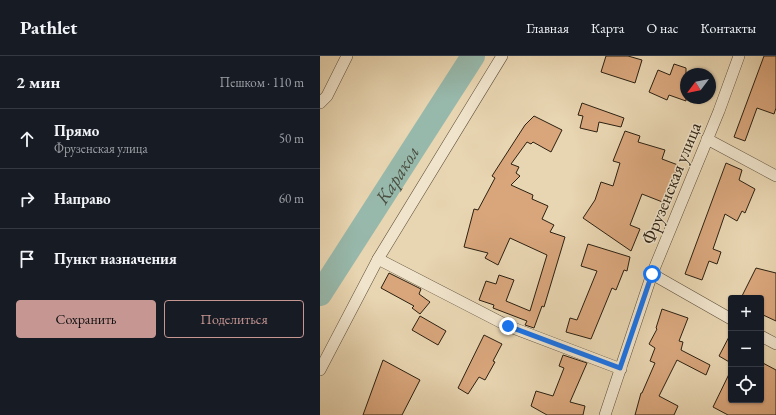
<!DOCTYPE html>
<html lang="ru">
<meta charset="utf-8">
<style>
body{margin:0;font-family:"EB Garamond",serif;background:#20242c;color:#f1f3f6}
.controls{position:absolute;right:12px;bottom:12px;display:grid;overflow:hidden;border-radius:4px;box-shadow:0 1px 3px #0004}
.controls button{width:36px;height:36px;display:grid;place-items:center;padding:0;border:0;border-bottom:1px solid #363941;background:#171b24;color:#f1f3f6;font:20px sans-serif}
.compass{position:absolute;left:360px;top:12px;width:36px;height:36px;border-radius:50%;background:#171b24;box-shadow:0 1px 3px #0004;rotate:238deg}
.stop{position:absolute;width:12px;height:12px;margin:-9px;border:3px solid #1a73e8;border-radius:50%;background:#fff}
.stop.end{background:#1a73e8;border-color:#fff;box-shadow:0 1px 4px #0008}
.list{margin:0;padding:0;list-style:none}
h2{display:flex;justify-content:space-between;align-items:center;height:52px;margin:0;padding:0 16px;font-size:17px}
h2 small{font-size:13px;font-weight:400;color:#9ea1a6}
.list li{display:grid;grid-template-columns:26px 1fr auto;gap:12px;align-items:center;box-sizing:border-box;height:60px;padding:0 16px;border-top:1px solid #363941}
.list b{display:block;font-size:15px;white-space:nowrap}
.list p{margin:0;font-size:13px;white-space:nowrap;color:#9ea1a6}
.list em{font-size:13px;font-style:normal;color:#9ea1a6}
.actions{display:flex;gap:8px;padding:12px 16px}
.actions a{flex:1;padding:9px 0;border:1px solid #c59692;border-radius:4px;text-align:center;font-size:14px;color:#c59692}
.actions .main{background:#c59692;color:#111}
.icon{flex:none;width:22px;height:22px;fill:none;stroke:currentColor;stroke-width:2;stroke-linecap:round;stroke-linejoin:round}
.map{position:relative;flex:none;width:456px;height:359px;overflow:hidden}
header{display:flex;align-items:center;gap:24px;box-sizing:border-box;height:56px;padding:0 20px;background:#171b24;border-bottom:1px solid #363941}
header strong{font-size:19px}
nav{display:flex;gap:22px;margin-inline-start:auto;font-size:14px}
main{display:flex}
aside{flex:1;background:#171b24}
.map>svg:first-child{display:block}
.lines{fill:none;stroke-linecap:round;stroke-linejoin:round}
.river{stroke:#97b9ac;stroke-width:24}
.building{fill:#d9a67c;stroke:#2b2011}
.street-casing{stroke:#5a4d39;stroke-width:12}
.street{stroke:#f0e4cc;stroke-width:11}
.route{stroke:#1a73e8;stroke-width:5}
.labels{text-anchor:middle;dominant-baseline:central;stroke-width:3;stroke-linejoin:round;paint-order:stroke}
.street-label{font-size:18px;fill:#2b2011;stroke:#f0e4cc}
.water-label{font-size:19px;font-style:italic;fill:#4b4e40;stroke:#f0e4cc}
</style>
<header>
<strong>Pathlet</strong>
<nav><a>Главная</a><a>Карта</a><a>О нас</a><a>Контакты</a></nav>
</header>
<main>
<aside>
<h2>2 мин<small>Пешком · 110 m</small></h2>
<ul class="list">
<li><svg class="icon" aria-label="ahead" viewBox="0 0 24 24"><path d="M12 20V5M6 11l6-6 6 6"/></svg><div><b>Прямо</b><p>Фрузенская улица</p></div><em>50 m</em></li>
<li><svg class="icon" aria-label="right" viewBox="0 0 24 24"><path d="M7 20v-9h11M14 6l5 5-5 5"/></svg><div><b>Направо</b></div><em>60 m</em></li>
<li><svg class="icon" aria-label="arrive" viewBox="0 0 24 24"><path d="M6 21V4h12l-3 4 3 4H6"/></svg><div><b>Пункт назначения</b></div></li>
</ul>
<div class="actions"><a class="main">Сохранить</a><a>Поделиться</a></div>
</aside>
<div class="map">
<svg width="456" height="359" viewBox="0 0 456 359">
<rect width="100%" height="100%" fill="#e8d5b1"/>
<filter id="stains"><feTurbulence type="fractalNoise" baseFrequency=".005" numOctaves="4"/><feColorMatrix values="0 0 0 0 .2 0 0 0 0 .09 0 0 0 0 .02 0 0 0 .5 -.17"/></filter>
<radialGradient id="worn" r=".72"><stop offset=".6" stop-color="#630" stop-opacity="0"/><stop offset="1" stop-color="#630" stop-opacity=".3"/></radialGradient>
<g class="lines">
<path class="river" id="s1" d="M 0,238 L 153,0"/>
</g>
<g class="building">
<path d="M 286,0 L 308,0 L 322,4 L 315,27 L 281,16 Z"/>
<path d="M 444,0 L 456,0 L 456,52 L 454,58 L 437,52 L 425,85 L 414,81 Z"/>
<path d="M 354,8 L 366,12 L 366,45 L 349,39 L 347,44 L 329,36 L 338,14 L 350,19 Z"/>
<path d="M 262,47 L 304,62 L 301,71 L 279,66 L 277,76 L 260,72 L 263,60 L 258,59 Z"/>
<path d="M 214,60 L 242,74 L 231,96 L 213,86 L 211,88 L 207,86 L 191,108 L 199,111 L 196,117 L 200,120 L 191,129 L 213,139 L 212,143 L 228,150 L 222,163 L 234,169 L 230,176 L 245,181 L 224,251 L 222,250 L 214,272 L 205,269 L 207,265 L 173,252 L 174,249 L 159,244 L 166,225 L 176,228 L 179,219 L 194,224 L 186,245 L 210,255 L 227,199 L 190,182 L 178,209 L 165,202 L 168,197 L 144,191 L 154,153 L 158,154 L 175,122 L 172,120 L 205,69 Z"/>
<path d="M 305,75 L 320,80 L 318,86 L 345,94 L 342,103 L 358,109 L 345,147 L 322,138 L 310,169 L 320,173 L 311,195 L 263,162 L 275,144 L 281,126 L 293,130 L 300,107 L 293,105 Z"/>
<path d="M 406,107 L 422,114 L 419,124 L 435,133 L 425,157 L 422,155 L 417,165 L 405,158 L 393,193 L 401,196 L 397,208 L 389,205 L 382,224 L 365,218 Z"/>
<path d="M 268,188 L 310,201 L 307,215 L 304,214 L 296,234 L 292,232 L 271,283 L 246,276 L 250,262 L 257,264 L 277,215 L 261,210 Z"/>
<path d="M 436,212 L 456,217 L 456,265 L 441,258 L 441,242 L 421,242 Z"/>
<path d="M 69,217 L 101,233 L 99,238 L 110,246 L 100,258 L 92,252 L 94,250 L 61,232 Z"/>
<path d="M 342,253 L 368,262 L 359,285 L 363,286 L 361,294 L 390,309 L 386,319 L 357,304 L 339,340 L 358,350 L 354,359 L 315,359 L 321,337 L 322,337 L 335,307 L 330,305 L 335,292 L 329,288 L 337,273 L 336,272 Z"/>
<path d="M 100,260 L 126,275 L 118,289 L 92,274 Z"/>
<path d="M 411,277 L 411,307 L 399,300 Z"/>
<path d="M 164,279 L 182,288 L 173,305 L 175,306 L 165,324 L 159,321 L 148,338 L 138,332 Z"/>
<path d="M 243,299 L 267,307 L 250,346 L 265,350 L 263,359 L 227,359 L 211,350 L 216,335 L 233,340 L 244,312 L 239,310 Z"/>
<path d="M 63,304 L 100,324 L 82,359 L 43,359 Z"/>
<path d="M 441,306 L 456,314 L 456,359 L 408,359 L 393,351 L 411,314 L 411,344 L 441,344 Z"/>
</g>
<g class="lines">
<defs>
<g id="street">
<path d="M 0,47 L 7,40 L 27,0"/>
<path d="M 387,83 L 456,120"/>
<path d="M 58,203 L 188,270 L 301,313"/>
<path d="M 332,218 L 411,263"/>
<path d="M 441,280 L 456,288"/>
<path d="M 0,314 L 58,203 L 182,0"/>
<path d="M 285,359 L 332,218 L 399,55 L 419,0"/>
</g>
</defs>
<use href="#street" class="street-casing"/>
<use href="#street" class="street"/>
</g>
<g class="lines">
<path class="route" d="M 188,270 L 300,312 L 332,218"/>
</g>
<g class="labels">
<g class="street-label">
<text transform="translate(351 127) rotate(-68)">Фрузенская улица</text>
</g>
<g class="water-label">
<text stroke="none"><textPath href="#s1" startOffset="142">Каракол</textPath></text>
</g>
</g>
<rect width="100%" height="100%" filter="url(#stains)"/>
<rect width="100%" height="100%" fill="url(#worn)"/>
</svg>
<div class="controls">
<button>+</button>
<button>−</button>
<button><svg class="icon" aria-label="locate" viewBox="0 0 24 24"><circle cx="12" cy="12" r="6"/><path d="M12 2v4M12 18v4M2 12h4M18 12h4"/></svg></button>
</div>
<svg class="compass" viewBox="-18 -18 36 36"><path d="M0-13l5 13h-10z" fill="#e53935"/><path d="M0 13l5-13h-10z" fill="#9ea1a6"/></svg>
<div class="stop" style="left:332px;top:218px"></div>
<div class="stop end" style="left:188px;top:270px"></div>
</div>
</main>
